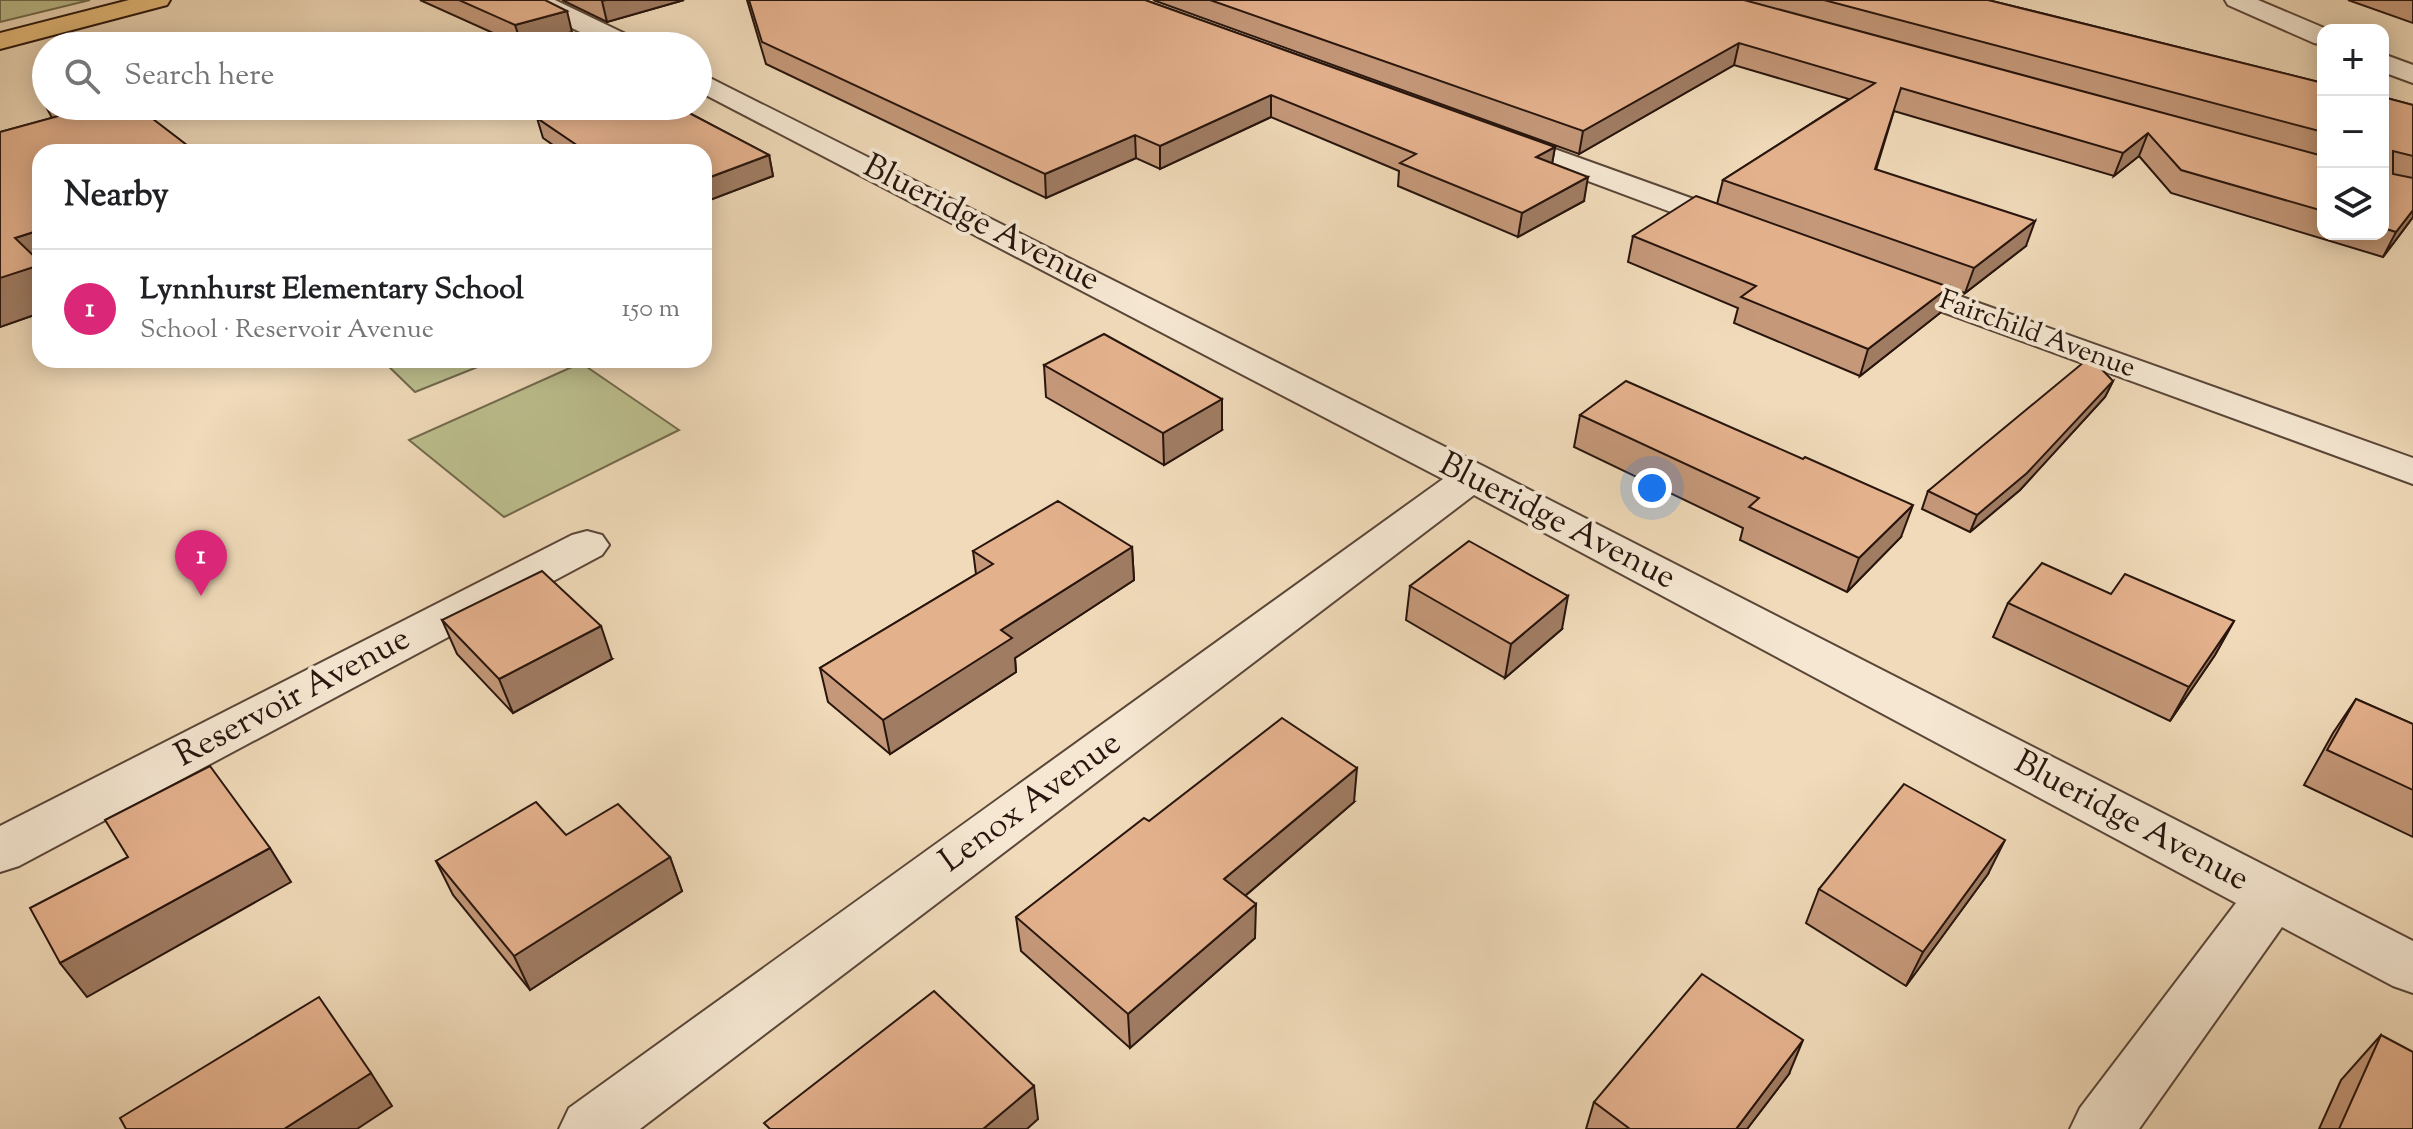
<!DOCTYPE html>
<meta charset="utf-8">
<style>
body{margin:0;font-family:"Sorts Mill Goudy",serif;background:#f6f6f6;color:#202124}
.controls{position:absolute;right:24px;top:24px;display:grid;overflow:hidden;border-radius:16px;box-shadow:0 4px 20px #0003}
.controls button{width:72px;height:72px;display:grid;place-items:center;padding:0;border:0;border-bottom:2px solid #e0e0e0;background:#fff;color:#202124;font:40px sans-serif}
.you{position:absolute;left:1652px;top:488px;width:28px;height:28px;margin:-20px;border:6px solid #fff;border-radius:50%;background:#1a73e8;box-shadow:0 0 0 12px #1a73e833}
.badge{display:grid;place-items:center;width:52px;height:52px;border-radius:50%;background:#db2777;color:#fff;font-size:26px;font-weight:700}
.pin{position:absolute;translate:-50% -66px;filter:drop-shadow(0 2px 4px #0008)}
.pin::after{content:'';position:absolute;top:42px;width:28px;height:24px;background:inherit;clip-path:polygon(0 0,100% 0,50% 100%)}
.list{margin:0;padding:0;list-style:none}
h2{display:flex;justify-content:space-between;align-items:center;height:104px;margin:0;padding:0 32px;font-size:34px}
h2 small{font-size:26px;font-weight:400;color:#757577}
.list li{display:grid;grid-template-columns:52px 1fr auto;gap:24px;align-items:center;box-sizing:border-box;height:120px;padding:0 32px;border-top:2px solid #e0e0e0}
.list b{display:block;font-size:30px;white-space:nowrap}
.list p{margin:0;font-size:26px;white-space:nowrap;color:#757577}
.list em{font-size:26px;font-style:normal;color:#757577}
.icon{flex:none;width:44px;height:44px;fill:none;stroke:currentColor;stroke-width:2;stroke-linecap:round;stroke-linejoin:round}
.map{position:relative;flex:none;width:2413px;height:1129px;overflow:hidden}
.search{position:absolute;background:#fff;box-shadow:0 4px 20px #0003;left:32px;top:32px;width:680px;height:88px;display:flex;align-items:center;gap:20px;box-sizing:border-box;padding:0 28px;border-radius:44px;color:#757577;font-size:30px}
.panel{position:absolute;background:#fff;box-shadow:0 4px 20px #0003;left:32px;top:144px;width:680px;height:224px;border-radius:24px}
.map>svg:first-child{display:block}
.green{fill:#bcbe8d;stroke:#726a4d;stroke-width:2}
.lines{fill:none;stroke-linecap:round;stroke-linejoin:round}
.street-casing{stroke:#5a4638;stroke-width:4}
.primary-casing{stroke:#28150d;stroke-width:4}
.street{fill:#f5e7d2;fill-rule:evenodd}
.primary{fill:#e8bd7c;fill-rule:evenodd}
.wall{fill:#c49879;stroke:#28150d;stroke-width:2}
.shaded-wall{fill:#a07c63;stroke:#28150d;stroke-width:2}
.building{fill:#e4b18d;stroke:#28150d;stroke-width:2}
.labels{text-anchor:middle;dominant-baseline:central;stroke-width:8;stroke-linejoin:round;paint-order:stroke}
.far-street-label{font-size:28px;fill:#28150d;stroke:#f5e7d2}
.street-label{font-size:34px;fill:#28150d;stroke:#f5e7d2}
</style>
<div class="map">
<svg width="2413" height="1129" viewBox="0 0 2413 1129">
<rect width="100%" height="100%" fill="#f0dab9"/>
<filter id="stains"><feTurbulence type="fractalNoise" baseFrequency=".0025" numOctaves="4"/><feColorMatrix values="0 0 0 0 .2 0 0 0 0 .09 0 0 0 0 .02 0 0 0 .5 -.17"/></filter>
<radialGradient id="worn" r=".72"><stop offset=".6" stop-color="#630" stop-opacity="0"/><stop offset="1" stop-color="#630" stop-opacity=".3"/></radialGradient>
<g class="green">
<path d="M 0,0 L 90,0 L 0,22 Z"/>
<path d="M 382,360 L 495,360 L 415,392 Z"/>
<path d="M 581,363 L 679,430 L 504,517 L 409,440 Z"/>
</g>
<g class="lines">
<defs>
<g id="street">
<path d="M 523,0 L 555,0 L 638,40 L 642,46 L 608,46 L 526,5 Z"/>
<path d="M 2225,0 L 2258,0 L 2329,30 L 2323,30 L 2323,45 L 2314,43 L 2228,5 Z"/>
<path d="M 2383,54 L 2413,65 L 2413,83 L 2383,72 Z"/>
<path d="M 698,72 L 1487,468 L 2413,941 L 2413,993 L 2393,986 L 2282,927 L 2139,1129 L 2070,1129 L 2080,1108 L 2236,903 L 1474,495 L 640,1129 L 559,1129 L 569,1108 L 1443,479 L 698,91 Z"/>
<path d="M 1499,129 L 1749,219 L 1754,226 L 1749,233 L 1738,236 L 1727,233 L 1489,144 L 1484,138 L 1489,132 Z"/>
<path d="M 1889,271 L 2413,458 L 2413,484 L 1877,288 L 1872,281 L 1877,274 Z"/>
<path d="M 587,531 L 602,535 L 609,545 L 602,555 L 19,866 L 0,872 L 0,826 L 572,535 Z"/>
</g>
<path id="primary" d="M 129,0 L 170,0 L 167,5 L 0,49 L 0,33 Z"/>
</defs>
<use href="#street" class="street-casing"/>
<use href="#primary" class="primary-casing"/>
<use href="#street" class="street"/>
<use href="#primary" class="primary"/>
</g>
<g class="wall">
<path d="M 420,0 L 545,0 L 572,32 L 522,46 Z"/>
<path d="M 562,0 L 684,0 L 607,22 Z"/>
<path d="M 747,0 L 1145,0 L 1555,147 L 1552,163 L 1584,201 L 1518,237 L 1398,186 L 1399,171 L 1271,117 L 1160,169 L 1136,158 L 1046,198 L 766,64 Z"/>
<path d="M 1153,0 L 1988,0 L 2323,83 L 2323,234 L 2383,234 L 2383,97 L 2413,105 L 2413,217 L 2383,257 L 2171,193 L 2139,156 L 2114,176 L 1894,111 L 1876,170 L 2026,246 L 1965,293 L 1949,287 L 1940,313 L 1860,376 L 1734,323 L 1738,308 L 1628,262 L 1633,236 L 1717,204 L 1723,180 L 1849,99 L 1734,65 L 1579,154 Z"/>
<path d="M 2348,0 L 2413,0 L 2413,23 Z"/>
<path d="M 46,98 L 46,106 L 136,106 L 40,152 L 40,313 L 0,327 L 0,132 L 52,118 L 42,99 Z"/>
<path d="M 578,106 L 676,106 L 769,155 L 773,176 L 710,200 L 704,197 L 704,152 L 563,152 L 543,138 L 537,118 Z"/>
<path d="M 1044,365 L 1222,430 L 1164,465 L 1046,397 Z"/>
<path d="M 2113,381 L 2105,397 L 2020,490 L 1970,532 L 1922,509 L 1928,491 Z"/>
<path d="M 1580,415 L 1901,537 L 1847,592 L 1740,540 L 1743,528 L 1574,447 Z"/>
<path d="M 1132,547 L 1134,580 L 1015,658 L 1016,672 L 890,754 L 828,702 L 820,668 L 976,574 L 973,551 Z"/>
<path d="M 1410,586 L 1562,629 L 1505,678 L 1406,620 Z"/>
<path d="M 2111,594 L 2234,621 L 2215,655 L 2170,721 L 1993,637 L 2008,603 Z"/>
<path d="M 442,620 L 612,659 L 513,713 L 457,654 Z"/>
<path d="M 2356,699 L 2413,724 L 2413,837 L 2304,785 L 2333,733 Z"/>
<path d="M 1354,802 L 1245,896 L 1255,938 L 1130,1048 L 1021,951 L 1016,917 L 1149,821 Z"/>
<path d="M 566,835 L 670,857 L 682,891 L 530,990 L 453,895 L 436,861 Z"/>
<path d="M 1988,874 L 1906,986 L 1806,923 L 1819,889 Z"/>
<path d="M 2381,1035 L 2413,1129 L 2319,1129 L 2341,1080 Z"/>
<path d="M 1789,1074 L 1747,1129 L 1586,1129 L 1594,1102 Z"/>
</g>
<g class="shaded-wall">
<path d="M 606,0 L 684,0 L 607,22 L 602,1 Z"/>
<path d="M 567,11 L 572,32 L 522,46 L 515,25 Z"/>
<path d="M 1739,43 L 1734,65 L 1579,154 L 1583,131 Z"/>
<path d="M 1271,95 L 1271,117 L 1160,169 L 1160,146 Z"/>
<path d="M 2148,133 L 2139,156 L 2114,176 L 2123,153 Z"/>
<path d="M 1135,135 L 1136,158 L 1046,198 L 1045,174 Z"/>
<path d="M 1555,147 L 1551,170 L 1536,157 Z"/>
<path d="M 769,155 L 773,176 L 710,200 L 705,179 Z"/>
<path d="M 1588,177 L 1584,201 L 1518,237 L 1522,213 Z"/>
<path d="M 2413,210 L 2413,217 L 2383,257 L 2396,232 Z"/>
<path d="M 2035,221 L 2026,246 L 1965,293 L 1974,268 Z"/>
<path d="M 40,230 L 40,313 L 0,327 L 0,278 L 15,238 Z"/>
<path d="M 1949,287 L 1940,313 L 1860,376 L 1868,349 Z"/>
<path d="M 2113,381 L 2105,397 L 2020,490 L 1970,532 L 1977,515 Z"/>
<path d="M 1222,399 L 1222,430 L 1164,465 L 1163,433 Z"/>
<path d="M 1913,505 L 1901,537 L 1847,592 L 1859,558 Z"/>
<path d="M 1132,547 L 1134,580 L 1015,658 L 1016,672 L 890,754 L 883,720 L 1001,630 Z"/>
<path d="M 1568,596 L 1562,629 L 1505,678 L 1511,644 Z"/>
<path d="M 2234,621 L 2215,655 L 2170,721 L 2189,687 Z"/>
<path d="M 601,626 L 612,659 L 513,713 L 499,679 Z"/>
<path d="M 1357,768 L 1354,802 L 1224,914 L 1224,879 Z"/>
<path d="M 2005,840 L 1988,874 L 1906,986 L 1923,952 Z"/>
<path d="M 270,848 L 291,882 L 87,997 L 60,963 Z"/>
<path d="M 670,857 L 682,891 L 530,990 L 514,956 Z"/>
<path d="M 1256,904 L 1255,938 L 1130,1048 L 1128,1014 Z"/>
<path d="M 1803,1040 L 1789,1074 L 1747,1129 L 1736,1129 Z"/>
<path d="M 371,1073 L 392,1106 L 357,1129 L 284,1129 Z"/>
<path d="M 1034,1086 L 1038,1119 L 1027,1129 L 983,1129 Z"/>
</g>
<g class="building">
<path d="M 459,0 L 545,0 L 567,11 L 515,25 Z"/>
<path d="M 749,0 L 1145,0 L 1555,147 L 1536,157 L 1588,177 L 1522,213 L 1400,163 L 1416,154 L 1271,95 L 1160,146 L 1135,135 L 1045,174 L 762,42 Z"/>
<path d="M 1210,0 L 1744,0 L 2323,156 L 2323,211 L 2181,170 L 2148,133 L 2123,153 L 1901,88 L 1875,169 L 2035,221 L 1974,268 L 1723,180 L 1875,83 L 1739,43 L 1583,131 Z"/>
<path d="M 1824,0 L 1988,0 L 2323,83 L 2323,132 Z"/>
<path d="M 2383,97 L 2413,105 L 2413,156 L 2393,151 L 2393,174 L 2413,178 L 2413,210 L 2396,232 L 2383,228 Z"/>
<path d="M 51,106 L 136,106 L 196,152 L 40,152 L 40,230 L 15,238 L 40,262 L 40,265 L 0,278 L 0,132 L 62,115 Z"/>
<path d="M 578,106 L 676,106 L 769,155 L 705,179 L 704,178 L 704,152 L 587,152 L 537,118 Z"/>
<path d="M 1696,196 L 1949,287 L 1868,349 L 1741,297 L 1756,286 L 1633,236 Z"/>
<path d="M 1104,334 L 1222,399 L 1163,433 L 1044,365 Z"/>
<path d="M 2090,357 L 2113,381 L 2027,473 L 1977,515 L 1928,491 Z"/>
<path d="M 1626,381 L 1803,459 L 1805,457 L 1913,505 L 1859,558 L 1749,507 L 1759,498 L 1580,415 Z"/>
<path d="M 1058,501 L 1132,547 L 1001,630 L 1012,638 L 883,720 L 820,668 L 993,564 L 973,551 Z"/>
<path d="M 1469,541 L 1568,596 L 1511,644 L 1410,586 Z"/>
<path d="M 2042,563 L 2111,594 L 2125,574 L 2234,621 L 2189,687 L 2008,603 Z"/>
<path d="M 542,571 L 601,626 L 499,679 L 442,620 Z"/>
<path d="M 2356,699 L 2413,724 L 2413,790 L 2327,750 Z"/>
<path d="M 1282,718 L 1357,768 L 1224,879 L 1256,904 L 1128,1014 L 1016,917 L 1144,818 L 1149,821 Z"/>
<path d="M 210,766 L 270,848 L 60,963 L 30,908 L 128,857 L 105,820 Z"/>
<path d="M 1904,784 L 2005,840 L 1923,952 L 1819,889 Z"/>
<path d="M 536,802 L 566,835 L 618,804 L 670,857 L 514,956 L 436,861 Z"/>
<path d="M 1702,974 L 1803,1040 L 1736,1129 L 1630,1129 L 1594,1102 Z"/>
<path d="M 934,991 L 1034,1086 L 983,1129 L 770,1129 L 764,1123 Z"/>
<path d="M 319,997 L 371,1073 L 284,1129 L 126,1129 L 120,1118 Z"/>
<path d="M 2381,1035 L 2413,1052 L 2413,1129 L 2339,1129 Z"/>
</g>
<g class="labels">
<g class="far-street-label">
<text transform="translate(2037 335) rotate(20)">Fairchild Avenue</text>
</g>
<g class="street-label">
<text transform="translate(981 224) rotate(27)">Blueridge Avenue</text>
<text transform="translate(1557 522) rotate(27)">Blueridge Avenue</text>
<text transform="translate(293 698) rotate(-28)">Reservoir Avenue</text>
<text transform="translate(1031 803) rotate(-36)">Lenox Avenue</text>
<text transform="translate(2131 822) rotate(28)">Blueridge Avenue</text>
</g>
</g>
<rect width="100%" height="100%" filter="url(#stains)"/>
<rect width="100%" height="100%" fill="url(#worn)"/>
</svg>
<div class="controls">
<button>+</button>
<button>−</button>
<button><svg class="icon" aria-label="layers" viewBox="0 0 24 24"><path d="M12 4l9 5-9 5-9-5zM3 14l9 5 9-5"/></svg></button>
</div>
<div class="you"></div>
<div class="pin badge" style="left:201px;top:596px">1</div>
<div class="search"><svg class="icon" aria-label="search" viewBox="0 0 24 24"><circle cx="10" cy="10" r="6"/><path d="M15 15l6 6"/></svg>Search here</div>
<section class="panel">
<h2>Nearby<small></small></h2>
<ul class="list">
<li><span class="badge">1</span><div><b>Lynnhurst Elementary School</b><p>School · Reservoir Avenue</p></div><em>150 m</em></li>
</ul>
</section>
</div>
